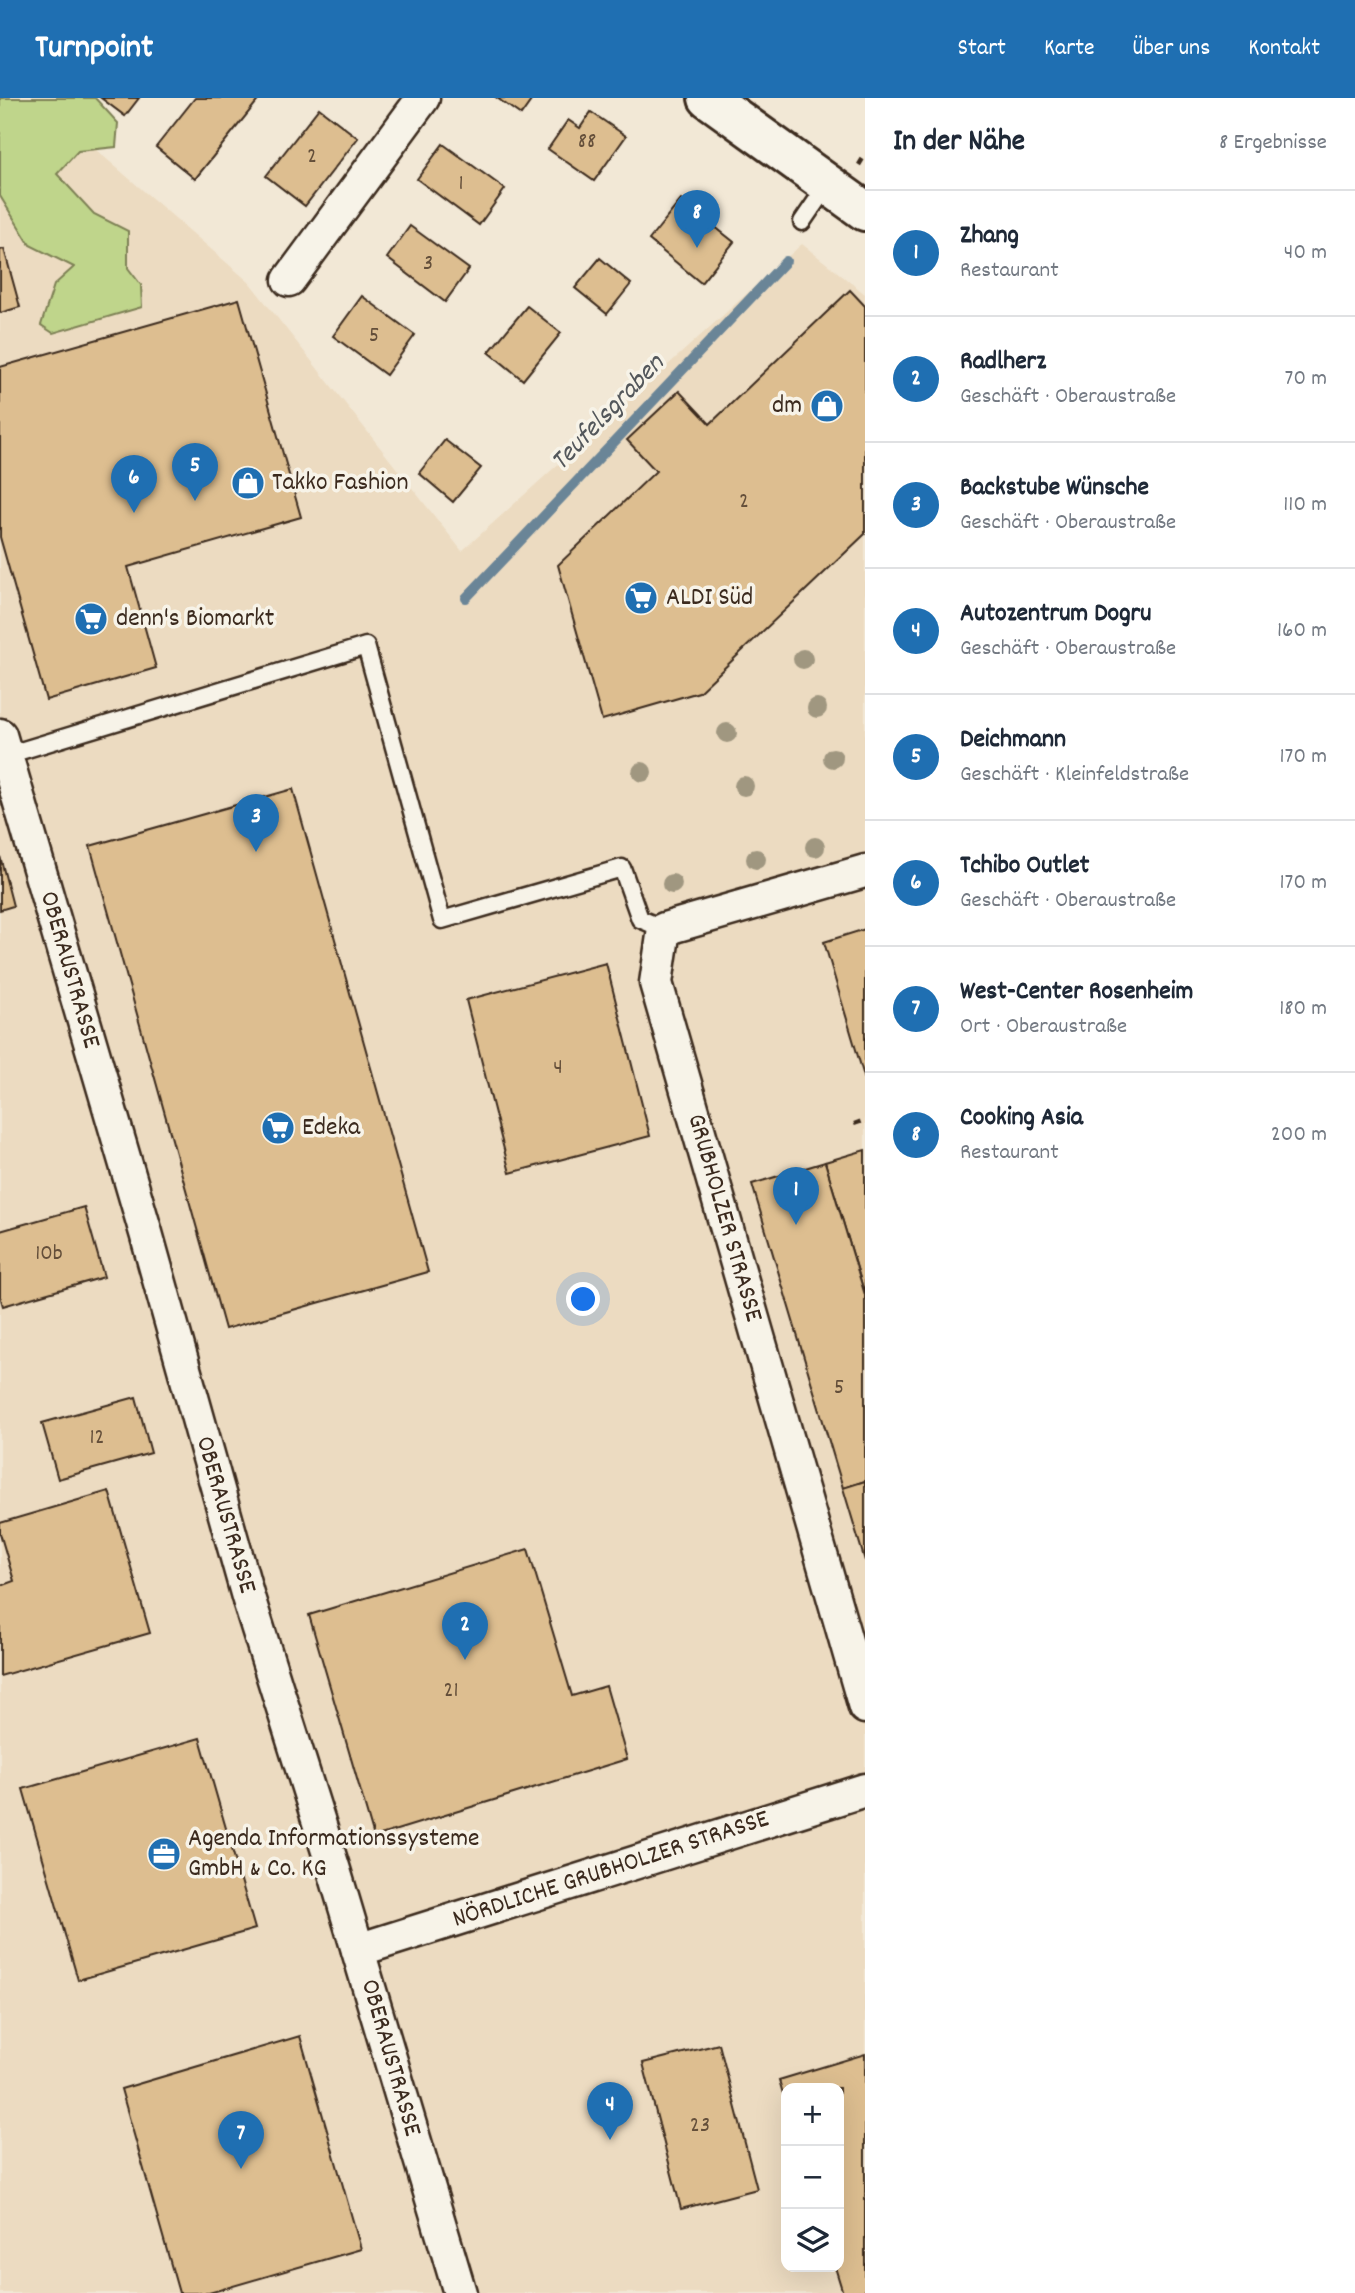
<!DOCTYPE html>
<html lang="de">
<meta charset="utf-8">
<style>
body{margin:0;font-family:Dekko,sans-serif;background:#f2f2f3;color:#1f2937}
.controls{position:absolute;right:21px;bottom:21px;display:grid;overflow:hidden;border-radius:14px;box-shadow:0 7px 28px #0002}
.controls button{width:63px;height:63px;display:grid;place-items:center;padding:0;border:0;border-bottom:2px solid #e0e1e3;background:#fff;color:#1f2937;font:35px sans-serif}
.you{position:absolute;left:584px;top:1202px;width:24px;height:24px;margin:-18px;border:5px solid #fff;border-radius:50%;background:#1a73e8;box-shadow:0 0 0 10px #1a73e833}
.badge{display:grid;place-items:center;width:46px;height:46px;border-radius:50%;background:#1f6fb2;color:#fff;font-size:23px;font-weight:700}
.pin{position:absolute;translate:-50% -58px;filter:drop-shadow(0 2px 4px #0008)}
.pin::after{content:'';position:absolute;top:37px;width:24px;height:21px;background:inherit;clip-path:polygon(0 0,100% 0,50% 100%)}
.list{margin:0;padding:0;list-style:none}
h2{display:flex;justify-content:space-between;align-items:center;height:91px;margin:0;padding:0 28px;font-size:30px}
h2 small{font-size:23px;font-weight:400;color:#747a83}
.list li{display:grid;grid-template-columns:46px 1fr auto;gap:21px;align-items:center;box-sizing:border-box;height:126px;padding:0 28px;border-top:2px solid #e0e1e3}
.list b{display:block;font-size:26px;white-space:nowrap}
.list p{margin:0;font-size:23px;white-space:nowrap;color:#747a83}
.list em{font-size:23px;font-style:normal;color:#747a83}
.icon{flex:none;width:38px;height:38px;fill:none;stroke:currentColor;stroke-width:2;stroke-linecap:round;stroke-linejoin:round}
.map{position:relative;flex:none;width:865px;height:2195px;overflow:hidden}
header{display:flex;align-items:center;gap:42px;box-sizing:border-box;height:98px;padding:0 35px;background:#1f6fb2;color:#fff}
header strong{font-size:33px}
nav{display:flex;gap:38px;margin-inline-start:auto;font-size:24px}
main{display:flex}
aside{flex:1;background:#fff}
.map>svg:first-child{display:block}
.built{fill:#ecdbc1;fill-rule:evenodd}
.green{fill:#bfd58b;stroke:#7d8054;stroke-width:2}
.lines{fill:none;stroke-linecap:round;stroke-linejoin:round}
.stream{stroke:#6a8597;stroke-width:10}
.building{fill:#ddbe90;stroke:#3b2a1e;stroke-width:2}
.lane-casing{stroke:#3b2a1e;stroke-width:21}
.street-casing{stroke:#3b2a1e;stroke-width:37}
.secondary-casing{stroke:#3b2a1e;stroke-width:44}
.path{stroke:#3b2a1e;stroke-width:4.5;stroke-dasharray:7 5;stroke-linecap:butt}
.lane{stroke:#f7f3e8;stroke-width:16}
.street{stroke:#f7f3e8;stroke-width:32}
.secondary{stroke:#f7f3e8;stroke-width:38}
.tree{fill:#a09780}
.labels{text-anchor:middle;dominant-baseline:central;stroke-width:7;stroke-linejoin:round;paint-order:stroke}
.number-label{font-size:23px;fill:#644f3a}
.poi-label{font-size:26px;fill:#3b2a1e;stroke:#f7f3e8;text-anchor:start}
.street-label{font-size:26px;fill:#3b2a1e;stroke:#f7f3e8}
.water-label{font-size:28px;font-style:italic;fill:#53575b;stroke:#f7f3e8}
</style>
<header>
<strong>Turnpoint</strong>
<nav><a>Start</a><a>Karte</a><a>Über uns</a><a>Kontakt</a></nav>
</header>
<main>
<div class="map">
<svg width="865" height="2195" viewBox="0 0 865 2195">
<rect width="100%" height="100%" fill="#f2e8d6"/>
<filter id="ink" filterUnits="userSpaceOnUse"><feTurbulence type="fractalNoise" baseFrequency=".0143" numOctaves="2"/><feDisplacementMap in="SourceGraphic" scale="14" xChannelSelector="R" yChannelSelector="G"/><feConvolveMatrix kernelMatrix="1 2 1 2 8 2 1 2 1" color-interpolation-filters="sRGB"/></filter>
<g filter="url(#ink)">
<path class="built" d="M 0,0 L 36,0 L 249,184 L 462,453 L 802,146 L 865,196 L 865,2195 L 0,2195 ZM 786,1990 L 839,1990 L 839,2169 L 786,2169 Z"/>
<path class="green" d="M 0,0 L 95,0 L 118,25 L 116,49 L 78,53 L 57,76 L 94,116 L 128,133 L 128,170 L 141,187 L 142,209 L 53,235 L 41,227 L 54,187 L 74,169 L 30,147 L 0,98 Z"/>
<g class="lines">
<path class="stream" d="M 466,500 L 786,163"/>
</g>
<g class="building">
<path d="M 101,0 L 139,0 L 125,18 Z"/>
<path d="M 195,0 L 260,0 L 195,81 L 156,49 Z"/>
<path d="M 497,0 L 533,0 L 521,17 Z"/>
<path d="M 319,10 L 358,40 L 305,108 L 266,78 Z"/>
<path d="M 591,14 L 626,38 L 594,83 L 548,51 L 568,22 L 580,30 Z"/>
<path d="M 443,46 L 505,91 L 479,127 L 417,81 Z"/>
<path d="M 681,102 L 734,144 L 701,185 L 649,142 Z"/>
<path d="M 410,128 L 469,171 L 445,204 L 387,160 Z"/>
<path d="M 4,151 L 20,209 L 0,215 L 0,152 Z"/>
<path d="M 600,160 L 631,186 L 607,216 L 575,190 Z"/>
<path d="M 850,192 L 865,208 L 865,436 L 699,594 L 602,622 L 558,467 L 656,373 L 627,342 L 679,293 L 710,326 Z"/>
<path d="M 362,198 L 415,237 L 386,277 L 333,238 Z"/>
<path d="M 239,201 L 301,419 L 128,469 L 156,570 L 46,602 L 0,439 L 0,269 Z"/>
<path d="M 527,208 L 561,235 L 523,282 L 489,254 Z"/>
<path d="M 445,342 L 481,370 L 453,404 L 419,375 Z"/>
<path d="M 293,691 L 428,1174 L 225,1231 L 90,748 Z"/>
<path d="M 0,758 L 13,808 L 0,812 Z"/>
<path d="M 865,831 L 865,982 L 824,844 Z"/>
<path d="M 606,865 L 650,1038 L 510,1075 L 466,902 Z"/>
<path d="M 865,1052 L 865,1197 L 825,1064 Z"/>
<path d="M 825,1064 L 865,1197 L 865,1383 L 843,1390 L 752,1086 Z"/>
<path d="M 84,1109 L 104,1179 L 3,1208 L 0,1198 L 0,1133 Z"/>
<path d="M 136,1299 L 151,1355 L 58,1381 L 42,1325 Z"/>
<path d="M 865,1383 L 865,1463 L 843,1390 Z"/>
<path d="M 109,1393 L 150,1535 L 0,1578 L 0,1488 L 14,1483 L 0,1435 L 0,1425 Z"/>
<path d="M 528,1451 L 572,1598 L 606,1588 L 627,1661 L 374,1739 L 309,1517 Z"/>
<path d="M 200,1640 L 255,1831 L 78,1882 L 23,1691 Z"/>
<path d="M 300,1938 L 361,2151 L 209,2195 L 179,2195 L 121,1991 Z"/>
<path d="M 719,1946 L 757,2091 L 681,2111 L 643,1965 Z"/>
<path d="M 865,1956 L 865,2195 L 843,2195 L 835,2169 L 839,2169 L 839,1990 L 786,1990 L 786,2006 L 779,1982 Z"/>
</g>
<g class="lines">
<defs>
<g id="lane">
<path d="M 802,124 L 828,86"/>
<path d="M 7,657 L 366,548 L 442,822 L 622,770 L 640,821 L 664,831"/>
</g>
<g id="street">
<path d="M 289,182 L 423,0"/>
<path d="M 0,637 L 146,1135 L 248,1499 L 334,1772 L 460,2195"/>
<path d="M 865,773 L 664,831 L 656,885 L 865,1609"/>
<path d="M 358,1852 L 865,1692"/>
</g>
<path id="secondary" d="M 708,0 L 865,113"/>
</defs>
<use href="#lane" class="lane-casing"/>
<use href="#street" class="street-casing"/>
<use href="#secondary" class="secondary-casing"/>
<g class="path">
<path d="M 859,67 L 865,57"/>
<path d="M 854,1026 L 865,1022"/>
</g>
<use href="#lane" class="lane"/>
<use href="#street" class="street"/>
<use href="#secondary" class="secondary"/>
</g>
<g class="tree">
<circle cx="803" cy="561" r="10"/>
<circle cx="817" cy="610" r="10"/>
<circle cx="727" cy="635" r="10"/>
<circle cx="833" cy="660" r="10"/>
<circle cx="642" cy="674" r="10"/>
<circle cx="744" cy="688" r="10"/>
<circle cx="815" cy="749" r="10"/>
<circle cx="756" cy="761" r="10"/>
<circle cx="672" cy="786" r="10"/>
</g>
</g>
<defs>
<symbol id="shop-disc" viewBox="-11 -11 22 22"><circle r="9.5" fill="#1f6fb2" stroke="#f7f3e8"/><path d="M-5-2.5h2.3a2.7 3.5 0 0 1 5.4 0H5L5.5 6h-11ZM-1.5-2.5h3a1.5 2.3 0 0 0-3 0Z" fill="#fff"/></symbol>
<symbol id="supermarket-disc" viewBox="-11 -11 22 22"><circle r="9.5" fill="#1f6fb2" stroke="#f7f3e8"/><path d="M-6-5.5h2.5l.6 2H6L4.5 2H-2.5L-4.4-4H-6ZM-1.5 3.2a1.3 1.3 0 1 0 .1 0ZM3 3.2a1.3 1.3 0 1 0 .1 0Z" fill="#fff"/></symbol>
<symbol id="office-disc" viewBox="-11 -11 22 22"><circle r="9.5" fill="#1f6fb2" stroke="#f7f3e8"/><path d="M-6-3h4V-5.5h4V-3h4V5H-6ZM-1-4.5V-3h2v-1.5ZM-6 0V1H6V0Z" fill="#fff"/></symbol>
</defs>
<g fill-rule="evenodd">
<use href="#shop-disc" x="808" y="289" width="38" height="38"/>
<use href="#shop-disc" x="229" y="366" width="38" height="38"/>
<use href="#supermarket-disc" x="622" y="481" width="38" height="38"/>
<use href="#supermarket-disc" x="72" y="502" width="38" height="38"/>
<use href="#supermarket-disc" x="259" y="1011" width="38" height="38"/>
<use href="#office-disc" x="145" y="1737" width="38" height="38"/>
</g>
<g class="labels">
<g class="number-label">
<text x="587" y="44">88</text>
<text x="312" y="59">2</text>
<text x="461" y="86">1</text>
<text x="428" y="166">3</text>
<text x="374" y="238">5</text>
<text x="744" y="404">2</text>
<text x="558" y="970">4</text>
<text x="49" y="1156">10b</text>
<text x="839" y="1290">5</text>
<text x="97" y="1340">12</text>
<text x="451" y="1593">21</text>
<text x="700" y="2028">23</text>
</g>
<g class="poi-label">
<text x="802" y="308" text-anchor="end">dm</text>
<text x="272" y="385">Takko Fashion</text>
<text x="666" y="500">ALDI Süd</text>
<text x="116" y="521">denn's Biomarkt</text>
<text x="302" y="1030">Edeka</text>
<text x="188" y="1741">Agenda Informationssysteme<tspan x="188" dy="30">GmbH &amp; Co. KG</tspan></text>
</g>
<g class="street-label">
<text transform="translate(69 872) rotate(74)">OBERAUSTRASSE</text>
<text transform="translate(724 1120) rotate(74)">GRUBHOLZER STRASSE</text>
<text transform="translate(225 1417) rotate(74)">OBERAUSTRASSE</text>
<text transform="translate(611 1772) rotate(-18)">NÖRDLICHE GRUBHOLZER STRASSE</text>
<text transform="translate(390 1960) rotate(74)">OBERAUSTRASSE</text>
</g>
<g class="water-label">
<text transform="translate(609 316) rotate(-46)">Teufelsgraben</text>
</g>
</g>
</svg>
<div class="controls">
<button>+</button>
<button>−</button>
<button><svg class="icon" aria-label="layers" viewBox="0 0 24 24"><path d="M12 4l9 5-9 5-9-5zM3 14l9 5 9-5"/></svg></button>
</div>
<div class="you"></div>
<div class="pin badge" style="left:796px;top:1127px">1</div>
<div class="pin badge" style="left:465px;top:1562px">2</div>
<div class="pin badge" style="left:256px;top:754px">3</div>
<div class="pin badge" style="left:610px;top:2042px">4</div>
<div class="pin badge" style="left:195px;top:403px">5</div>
<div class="pin badge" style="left:134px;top:415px">6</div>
<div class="pin badge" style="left:241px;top:2071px">7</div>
<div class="pin badge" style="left:697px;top:150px">8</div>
</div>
<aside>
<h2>In der Nähe<small>8 Ergebnisse</small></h2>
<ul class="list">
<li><span class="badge">1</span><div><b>Zhang</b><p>Restaurant</p></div><em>40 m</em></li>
<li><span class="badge">2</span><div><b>Radlherz</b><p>Geschäft · Oberaustraße</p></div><em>70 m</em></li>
<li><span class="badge">3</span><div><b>Backstube Wünsche</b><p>Geschäft · Oberaustraße</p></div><em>110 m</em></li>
<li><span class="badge">4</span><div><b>Autozentrum Dogru</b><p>Geschäft · Oberaustraße</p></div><em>160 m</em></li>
<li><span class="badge">5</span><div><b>Deichmann</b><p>Geschäft · Kleinfeldstraße</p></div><em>170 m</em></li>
<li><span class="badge">6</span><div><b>Tchibo Outlet</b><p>Geschäft · Oberaustraße</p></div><em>170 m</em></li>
<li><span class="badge">7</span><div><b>West-Center Rosenheim</b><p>Ort · Oberaustraße</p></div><em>180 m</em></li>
<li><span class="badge">8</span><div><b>Cooking Asia</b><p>Restaurant</p></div><em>200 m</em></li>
</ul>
</aside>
</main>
